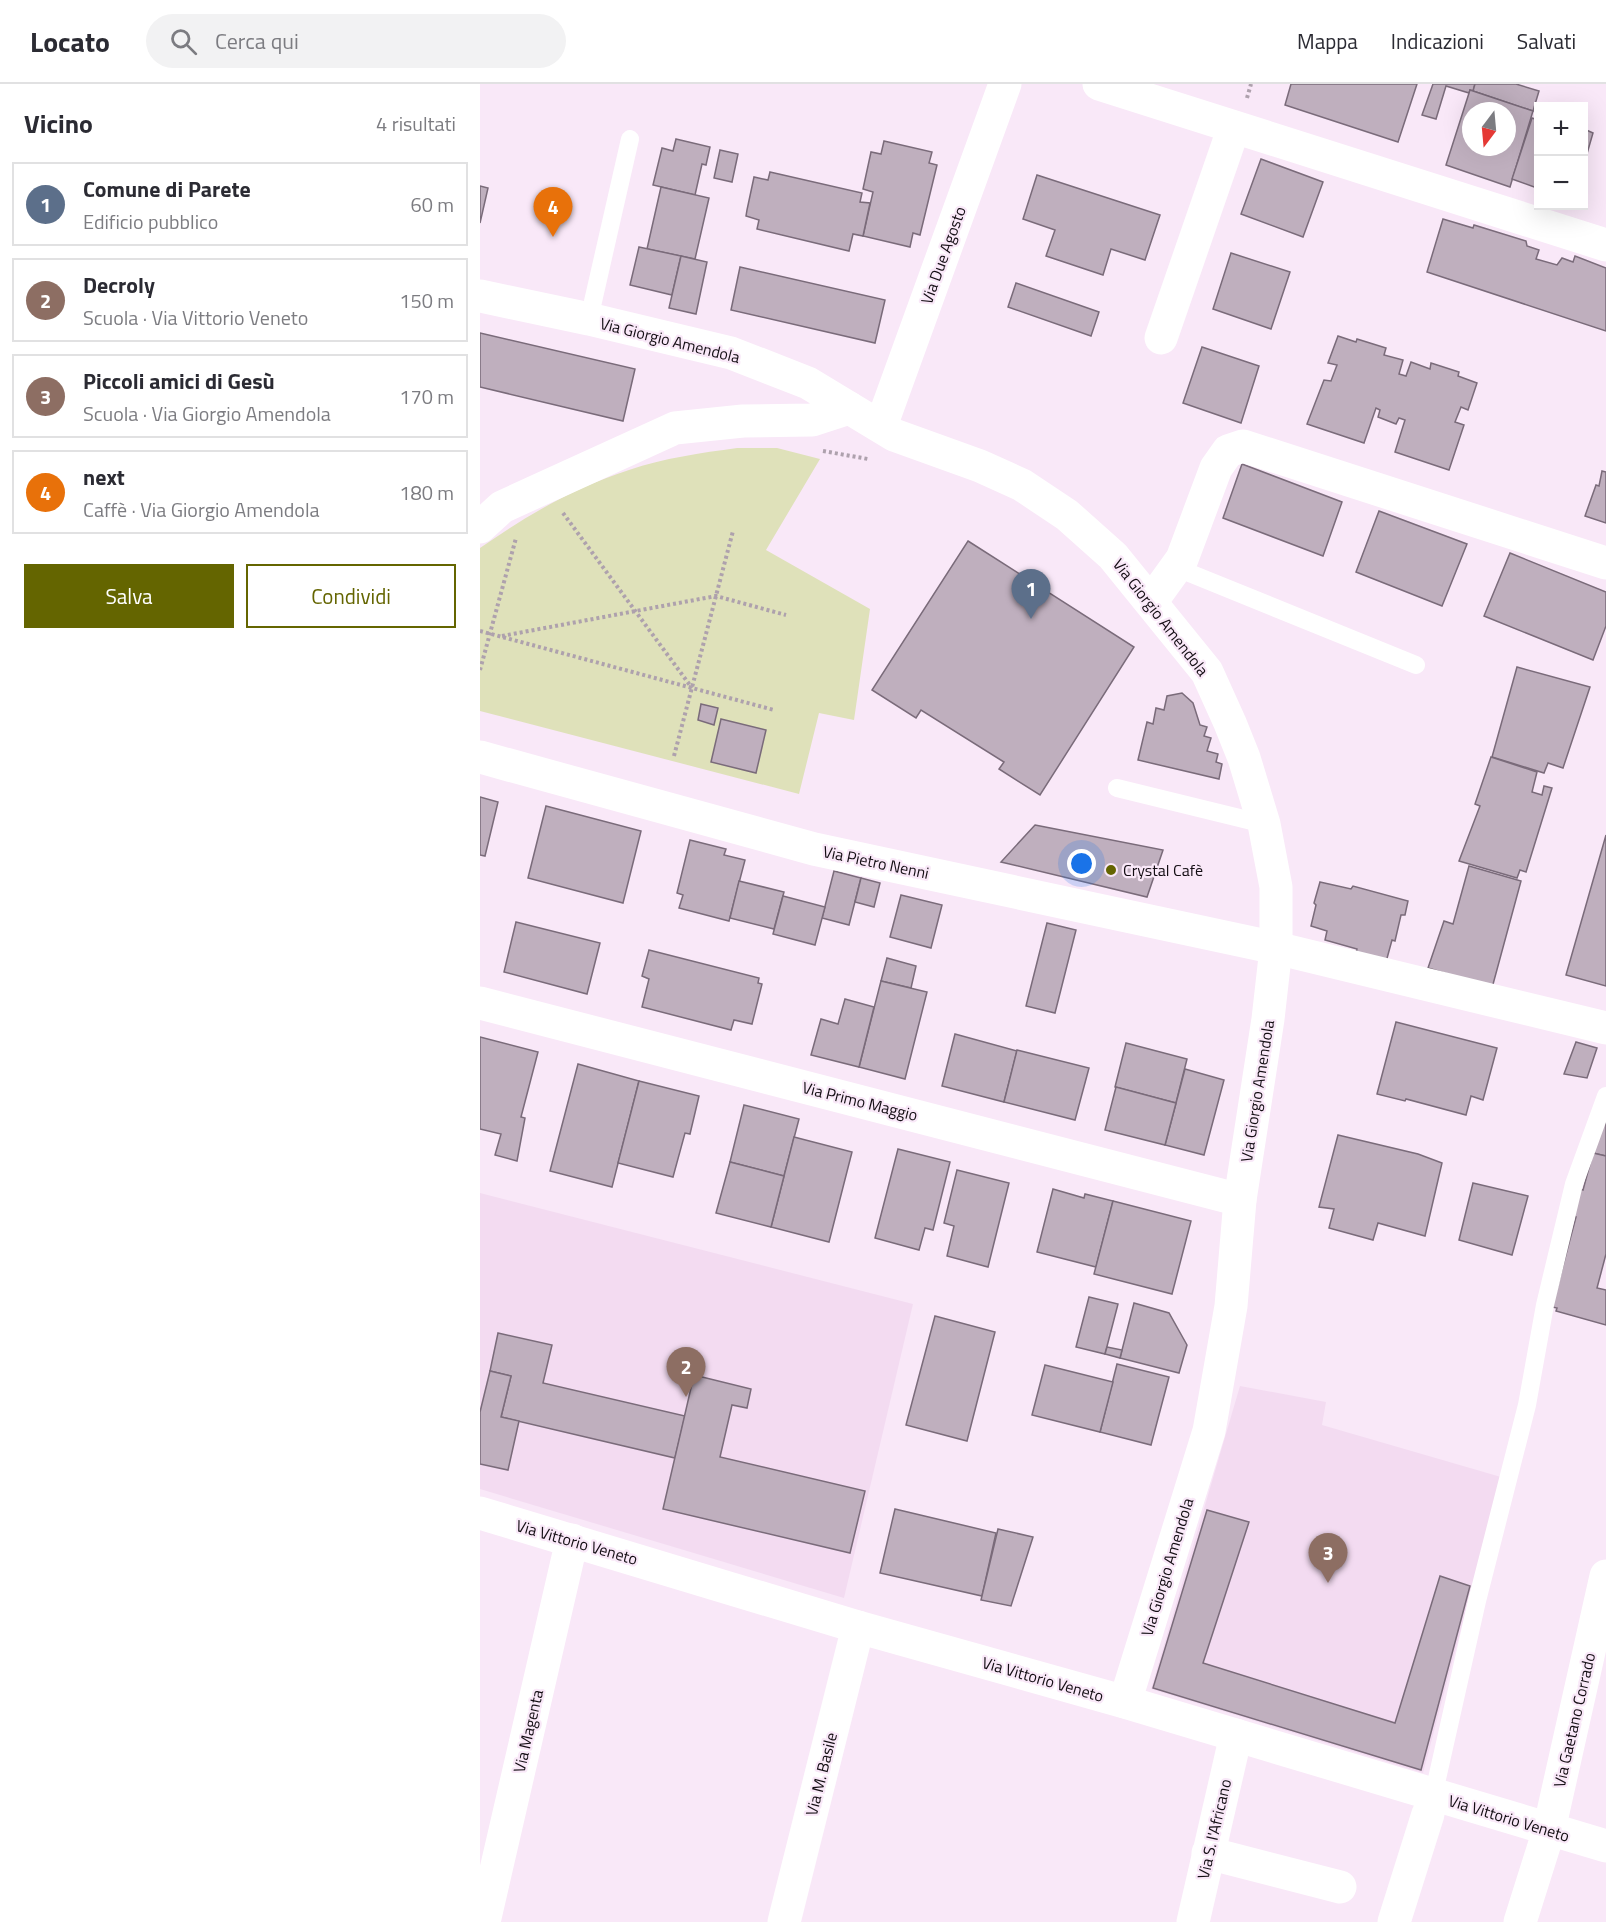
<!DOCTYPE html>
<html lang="it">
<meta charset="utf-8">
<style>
body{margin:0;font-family:"Titillium Web",sans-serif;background:#f2f2f3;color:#2b2b33}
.controls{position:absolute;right:18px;top:18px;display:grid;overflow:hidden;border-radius:0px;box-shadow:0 6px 24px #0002}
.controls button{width:54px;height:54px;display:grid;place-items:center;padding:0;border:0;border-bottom:2px solid #e1e1e2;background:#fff;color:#2b2b33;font:30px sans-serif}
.compass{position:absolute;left:982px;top:18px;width:54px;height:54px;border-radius:50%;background:#fff;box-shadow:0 6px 24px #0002;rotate:196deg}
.you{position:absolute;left:602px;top:780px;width:21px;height:21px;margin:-15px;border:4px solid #fff;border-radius:50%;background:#1a73e8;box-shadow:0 0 0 9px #1a73e833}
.badge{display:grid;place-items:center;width:39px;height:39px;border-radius:50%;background:#646500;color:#fff;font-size:20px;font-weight:700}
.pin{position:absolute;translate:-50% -50px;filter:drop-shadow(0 2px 3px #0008)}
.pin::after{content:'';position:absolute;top:32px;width:21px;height:18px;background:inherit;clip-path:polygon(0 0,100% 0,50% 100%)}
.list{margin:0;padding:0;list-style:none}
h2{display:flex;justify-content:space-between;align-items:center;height:78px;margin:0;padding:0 24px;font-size:26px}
h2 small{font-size:20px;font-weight:400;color:#7c7c81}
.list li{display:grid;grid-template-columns:39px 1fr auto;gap:18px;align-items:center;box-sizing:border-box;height:84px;margin:0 12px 12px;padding:0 12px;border:2px solid #e1e1e2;border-radius:0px}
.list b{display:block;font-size:22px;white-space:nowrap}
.list p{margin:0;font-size:20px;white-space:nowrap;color:#7c7c81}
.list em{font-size:20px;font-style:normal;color:#7c7c81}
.actions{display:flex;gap:12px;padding:18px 24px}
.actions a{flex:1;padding:14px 0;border:2px solid #646500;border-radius:0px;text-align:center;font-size:21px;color:#646500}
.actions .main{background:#646500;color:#fff}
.icon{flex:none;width:33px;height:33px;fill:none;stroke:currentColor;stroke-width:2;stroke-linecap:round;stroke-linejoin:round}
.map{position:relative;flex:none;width:1126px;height:1838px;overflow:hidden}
header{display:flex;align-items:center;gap:36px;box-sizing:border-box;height:84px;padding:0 30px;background:#fff;border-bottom:2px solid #e1e1e2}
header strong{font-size:28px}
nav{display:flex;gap:33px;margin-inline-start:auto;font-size:21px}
.search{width:420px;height:54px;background:#f2f2f3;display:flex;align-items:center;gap:15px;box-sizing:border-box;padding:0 21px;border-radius:33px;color:#7c7c81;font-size:22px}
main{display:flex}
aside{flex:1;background:#fff}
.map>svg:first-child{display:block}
.built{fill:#f3dbf1}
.green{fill:#dfe1ba}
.building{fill:#bfafbe;stroke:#7a6b7a;stroke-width:1.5;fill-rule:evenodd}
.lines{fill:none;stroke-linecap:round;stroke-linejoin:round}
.path{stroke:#aea1ad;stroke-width:4;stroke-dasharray:3 3;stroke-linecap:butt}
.service{stroke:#fff;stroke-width:18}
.minor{stroke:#fff;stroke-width:33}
.tertiary{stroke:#fff;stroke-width:33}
.poi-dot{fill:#646500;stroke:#f9e8f8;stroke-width:2}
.labels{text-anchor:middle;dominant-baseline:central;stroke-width:4.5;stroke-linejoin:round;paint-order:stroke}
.street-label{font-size:16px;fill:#130d13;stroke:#f9e8f8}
.poi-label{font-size:16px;fill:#130d13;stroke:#f9e8f8;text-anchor:start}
</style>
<header>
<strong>Locato</strong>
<div class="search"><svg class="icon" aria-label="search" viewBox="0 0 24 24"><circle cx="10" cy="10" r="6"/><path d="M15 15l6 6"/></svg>Cerca qui</div>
<nav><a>Mappa</a><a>Indicazioni</a><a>Salvati</a></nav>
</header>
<main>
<aside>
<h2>Vicino<small>4 risultati</small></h2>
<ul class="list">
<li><span class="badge" style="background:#5c6f8a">1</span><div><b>Comune di Parete</b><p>Edificio pubblico</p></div><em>60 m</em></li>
<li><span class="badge" style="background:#8d6e63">2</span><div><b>Decroly</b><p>Scuola · Via Vittorio Veneto</p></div><em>150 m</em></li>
<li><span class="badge" style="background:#8d6e63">3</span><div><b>Piccoli amici di Gesù</b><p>Scuola · Via Giorgio Amendola</p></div><em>170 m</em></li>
<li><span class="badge" style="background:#e8710a">4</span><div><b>next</b><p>Caffè · Via Giorgio Amendola</p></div><em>180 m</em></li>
</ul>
<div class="actions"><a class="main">Salva</a><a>Condividi</a></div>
</aside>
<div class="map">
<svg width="1126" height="1838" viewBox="0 0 1126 1838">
<rect width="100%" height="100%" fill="#f9e8f8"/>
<g class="built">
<path d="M 0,1109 L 433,1220 L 364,1514 L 0,1405 Z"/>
<path d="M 760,1302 L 846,1318 L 842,1341 L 1021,1393 L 943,1689 L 671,1605 Z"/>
</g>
<path class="green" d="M 257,364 L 297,364 L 340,375 L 286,466 L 390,525 L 374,636 L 339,629 L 319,710 L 0,627 L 0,464 C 46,432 95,403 149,386 C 184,374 221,369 257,364 Z"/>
<g class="building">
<path d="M 811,0 L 937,0 L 918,58 L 805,21 Z"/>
<path d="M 953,0 L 995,0 L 993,7 L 990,6 L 989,9 L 966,2 L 956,35 L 942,31 Z"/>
<path d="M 995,0 L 1036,0 L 1059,7 L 1053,27 L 993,7 Z"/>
<path d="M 990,6 L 1053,27 L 1030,103 L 966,81 ZM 991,27 L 1027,27 L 1027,63 L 991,63 Z"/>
<path d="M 1052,34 L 1058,36 L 1058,112 L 1055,111 L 1057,104 L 1032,95 Z"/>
<path d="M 1104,45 L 1113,49 L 1104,80 Z"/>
<path d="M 196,55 L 230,63 L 226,81 L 222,80 L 215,111 L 173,101 L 182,64 L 193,67 Z"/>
<path d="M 404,57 L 452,68 L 449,79 L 457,81 L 440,151 L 433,149 L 430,163 L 383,152 L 393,108 L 383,105 L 391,68 L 401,70 Z"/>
<path d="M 240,66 L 258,70 L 252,98 L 234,94 Z"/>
<path d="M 781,75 L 843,98 L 823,153 L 761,130 Z"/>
<path d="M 290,88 L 382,109 L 380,118 L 390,119 L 383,152 L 373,150 L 369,167 L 277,145 L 279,136 L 266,132 L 267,126 L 274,93 L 288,96 Z"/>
<path d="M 557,91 L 680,131 L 665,176 L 631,165 L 623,191 L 566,172 L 575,146 L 543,135 Z"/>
<path d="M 0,102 L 8,104 L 0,139 Z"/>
<path d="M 181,103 L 229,114 L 215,175 L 167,165 Z"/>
<path d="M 963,135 L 993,144 L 994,141 L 1046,157 L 1047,162 L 1059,166 L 1056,175 L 1077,181 L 1082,174 L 1093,178 L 1095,172 L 1126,184 L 1126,247 L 947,188 Z"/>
<path d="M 159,163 L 201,172 L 192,211 L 150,201 Z"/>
<path d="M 751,169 L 810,188 L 791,245 L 733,225 Z"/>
<path d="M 201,172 L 227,178 L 216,230 L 189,224 Z"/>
<path d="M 260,183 L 405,216 L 395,259 L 251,226 Z"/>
<path d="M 536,199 L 619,228 L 611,252 L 528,223 Z"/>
<path d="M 0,249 L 155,285 L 143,337 L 0,303 Z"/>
<path d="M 858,252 L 876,258 L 877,255 L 906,264 L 904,271 L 923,276 L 919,290 L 926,292 L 931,278 L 950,285 L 951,279 L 979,288 L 978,292 L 997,299 L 988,326 L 981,323 L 975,338 L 984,341 L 969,386 L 915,368 L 925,336 L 919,334 L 916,340 L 898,333 L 900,326 L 896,324 L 884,359 L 827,340 L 844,296 L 851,297 L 857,281 L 848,279 Z"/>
<path d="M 722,263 L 779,282 L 761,339 L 703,319 Z"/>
<path d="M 762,380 L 862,418 L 843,472 L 743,434 Z"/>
<path d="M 1122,387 L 1126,388 L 1126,439 L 1105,432 L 1116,401 L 1119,402 Z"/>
<path d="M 899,427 L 987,460 L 962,522 L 876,488 Z"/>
<path d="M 488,457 L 654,563 L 560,711 L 519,685 L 524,678 L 441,626 L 436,634 L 392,606 Z"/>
<path d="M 1030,469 L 1126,508 L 1126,542 L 1113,576 L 1004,532 Z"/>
<path d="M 1037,583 L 1110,603 L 1083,684 L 1068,679 L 1064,689 L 1012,673 Z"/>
<path d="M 702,609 L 713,619 L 720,641 L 727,643 L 724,652 L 731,654 L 727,667 L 738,670 L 736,678 L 742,680 L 739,695 L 658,676 L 667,638 L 673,640 L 676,624 L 684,626 L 687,612 Z"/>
<path d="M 221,620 L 238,624 L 234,641 L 218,636 Z"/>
<path d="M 241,635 L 286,646 L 276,689 L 231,678 Z"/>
<path d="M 1011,673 L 1057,688 L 1052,708 L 1062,711 L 1064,702 L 1072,704 L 1046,788 L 1040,786 L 1037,794 L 979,777 L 1000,722 L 995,720 Z"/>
<path d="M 0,713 L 18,718 L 5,772 L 0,771 Z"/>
<path d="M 66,722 L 161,747 L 143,819 L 48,794 Z"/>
<path d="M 555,741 L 683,766 L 667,813 L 521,778 Z"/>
<path d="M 1126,751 L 1126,902 L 1086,891 Z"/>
<path d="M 210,756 L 246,765 L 244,771 L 265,776 L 249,837 L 199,824 L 203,811 L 197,809 Z"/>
<path d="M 989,782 L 1041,797 L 1012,904 L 948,884 L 964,837 L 973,840 Z"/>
<path d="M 354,787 L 381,794 L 369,841 L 342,834 Z"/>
<path d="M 381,794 L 400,799 L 394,823 L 375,818 Z"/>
<path d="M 259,797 L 304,808 L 294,845 L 250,834 Z"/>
<path d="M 840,798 L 871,805 L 873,802 L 928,817 L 925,831 L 921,831 L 915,857 L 912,856 L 906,878 L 876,869 L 877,865 L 845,856 L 847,847 L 831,842 L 836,821 L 834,819 Z"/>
<path d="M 421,811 L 462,821 L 451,864 L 410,853 Z"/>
<path d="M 303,812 L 345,823 L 335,861 L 293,850 Z"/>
<path d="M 36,838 L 120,859 L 107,910 L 24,888 Z"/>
<path d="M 567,839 L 596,846 L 575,929 L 546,922 Z"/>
<path d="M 169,866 L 279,894 L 278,899 L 282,900 L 272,940 L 254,936 L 251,946 L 162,923 L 169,895 L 162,892 Z"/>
<path d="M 407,874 L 436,882 L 431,904 L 401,897 Z"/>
<path d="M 401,897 L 447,908 L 425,995 L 379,983 Z"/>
<path d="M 365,915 L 394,923 L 379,983 L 331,971 L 341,935 L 358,940 Z"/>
<path d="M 916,938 L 1017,964 L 1003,1016 L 991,1012 L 986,1031 L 926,1015 L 925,1017 L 897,1010 Z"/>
<path d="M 475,950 L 537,967 L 524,1018 L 462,1002 Z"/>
<path d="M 0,953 L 58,968 L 41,1033 L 45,1034 L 37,1077 L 15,1071 L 21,1050 L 0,1045 Z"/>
<path d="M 1096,958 L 1117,964 L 1107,994 L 1084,990 Z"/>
<path d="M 646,959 L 707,975 L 696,1019 L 635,1003 Z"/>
<path d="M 537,966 L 609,984 L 595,1036 L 524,1018 Z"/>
<path d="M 98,980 L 159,997 L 132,1103 L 70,1087 Z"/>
<path d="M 705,985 L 744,996 L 724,1071 L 685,1061 Z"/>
<path d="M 159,997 L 219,1012 L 210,1050 L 205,1049 L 193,1093 L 138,1079 Z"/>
<path d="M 636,1003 L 696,1019 L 685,1061 L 625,1046 Z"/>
<path d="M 264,1021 L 319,1035 L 304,1092 L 250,1078 Z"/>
<path d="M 1126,1034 L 1126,1072 L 1113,1069 Z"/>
<path d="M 858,1051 L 938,1070 L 962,1079 L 945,1152 L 898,1139 L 893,1156 L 849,1144 L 854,1125 L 839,1123 Z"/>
<path d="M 314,1053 L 372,1068 L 349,1158 L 291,1143 Z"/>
<path d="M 418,1065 L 470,1078 L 453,1146 L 445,1144 L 439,1166 L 395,1154 Z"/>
<path d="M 1113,1069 L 1126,1072 L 1126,1170 L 1117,1204 L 1126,1206 L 1126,1241 L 1076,1227 L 1077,1224 L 1072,1223 L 1096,1133 L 1094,1133 L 1100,1105 L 1103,1106 Z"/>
<path d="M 250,1078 L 304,1092 L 291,1143 L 236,1129 Z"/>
<path d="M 477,1086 L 529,1099 L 508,1183 L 467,1172 L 474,1142 L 464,1139 Z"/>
<path d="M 993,1099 L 1048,1112 L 1032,1171 L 979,1156 Z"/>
<path d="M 573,1105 L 604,1114 L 605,1110 L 633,1117 L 616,1183 L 557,1168 Z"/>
<path d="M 633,1117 L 711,1137 L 692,1210 L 614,1190 Z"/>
<path d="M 609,1213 L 638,1220 L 625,1270 L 596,1263 Z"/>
<path d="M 654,1219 L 689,1229 L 707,1261 L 699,1289 L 640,1274 Z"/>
<path d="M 455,1232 L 515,1248 L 487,1357 L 426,1341 Z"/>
<path d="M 18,1249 L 72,1261 L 63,1299 L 205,1332 L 195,1374 L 21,1333 L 31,1292 L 10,1287 Z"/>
<path d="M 627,1263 L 642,1266 L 640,1274 L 625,1270 Z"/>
<path d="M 637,1280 L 689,1293 L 671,1361 L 620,1348 Z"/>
<path d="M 565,1281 L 633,1298 L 620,1348 L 552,1331 Z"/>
<path d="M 10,1287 L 31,1292 L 21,1333 L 39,1337 L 28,1386 L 0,1380 L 0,1328 Z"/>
<path d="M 214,1291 L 271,1305 L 267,1324 L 252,1321 L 240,1373 L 385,1407 L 370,1469 L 183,1425 Z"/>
<path d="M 415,1425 L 516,1449 L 502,1512 L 400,1489 Z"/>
<path d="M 727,1426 L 769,1438 L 723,1579 L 915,1639 L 960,1492 L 990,1502 L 941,1686 L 673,1604 Z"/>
<path d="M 518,1445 L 553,1453 L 531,1522 L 501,1516 Z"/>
</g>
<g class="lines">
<g class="path">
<path d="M 767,14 L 771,0"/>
<path d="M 343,367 L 388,375"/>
<path d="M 83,429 L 212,604"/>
<path d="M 0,547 L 294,626"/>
<path d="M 22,552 L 236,512 L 306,531"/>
<path d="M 0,586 L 36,454"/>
<path d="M 194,672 L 253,447"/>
</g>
<g class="service">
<path d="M 109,235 L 150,55"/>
<path d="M 697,484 L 936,581"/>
<path d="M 637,704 L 784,740"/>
<path d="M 952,1717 L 997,1517 L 1047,1321 L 1065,1221 L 1094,1100 L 1126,1012"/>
</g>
<g class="minor">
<path d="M 619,0 L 1126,161"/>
<path d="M 0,212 L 109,235 L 251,269 L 328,299 L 414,351 L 500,382 L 542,401 L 587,431 L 633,472 L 727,588 L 750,639 L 764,674 L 784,740 L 796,803 L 796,864 L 788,935 L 760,1116 L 751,1222 L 729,1347 L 645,1618"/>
<path d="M 681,254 L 754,43"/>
<path d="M 401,342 L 525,0"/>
<path d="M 0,443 L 22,423 L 195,344 L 263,337 L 332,336 L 369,324"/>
<path d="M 671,518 L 702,475 L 736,384 L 748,367 L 763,362 L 1126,479"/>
<path d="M 0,673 L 334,765 L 796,864 L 1126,944"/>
<path d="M 0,919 L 760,1116"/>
<path d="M 728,1769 L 860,1803"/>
<path d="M 4,1838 L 92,1456"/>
<path d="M 304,1838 L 378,1543"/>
<path d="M 713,1838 L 756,1651"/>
<path d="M 914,1838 L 948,1730"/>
<path d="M 1040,1838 L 1069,1746 L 1126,1492"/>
</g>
<path class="tertiary" d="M 0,1429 L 378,1543 L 645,1618 L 1126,1762"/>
</g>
<circle class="poi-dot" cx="631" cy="786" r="6"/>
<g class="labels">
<g class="street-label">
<text transform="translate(463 171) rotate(-70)">Via Due Agosto</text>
<text transform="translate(190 256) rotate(14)">Via Giorgio Amendola</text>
<text transform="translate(681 533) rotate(52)">Via Giorgio Amendola</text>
<text transform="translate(396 778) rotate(12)">Via Pietro Nenni</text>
<text transform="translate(777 1007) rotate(-81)">Via Giorgio Amendola</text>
<text transform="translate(380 1017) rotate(14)">Via Primo Maggio</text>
<text transform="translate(97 1458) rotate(16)">Via Vittorio Veneto</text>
<text transform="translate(687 1483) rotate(-73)">Via Giorgio Amendola</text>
<text transform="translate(563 1595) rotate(16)">Via Vittorio Veneto</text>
<text transform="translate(1094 1636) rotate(-77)">Via Gaetano Corrado</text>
<text transform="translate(48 1647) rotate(-77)">Via Magenta</text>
<text transform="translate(341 1690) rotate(-76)">Via M. Basile</text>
<text transform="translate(1029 1734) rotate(17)">Via Vittorio Veneto</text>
<text transform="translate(734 1745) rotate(-77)">Via S. l'Africano</text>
</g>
<g class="poi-label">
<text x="643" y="786">Crystal Cafè</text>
</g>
</g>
</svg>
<div class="controls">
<button>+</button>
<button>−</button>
</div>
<svg class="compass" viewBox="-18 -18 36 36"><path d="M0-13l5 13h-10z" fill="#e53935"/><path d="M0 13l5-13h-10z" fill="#7c7c81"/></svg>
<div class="you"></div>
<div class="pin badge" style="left:551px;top:535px;background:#5c6f8a">1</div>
<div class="pin badge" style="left:206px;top:1313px;background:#8d6e63">2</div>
<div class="pin badge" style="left:848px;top:1499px;background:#8d6e63">3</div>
<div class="pin badge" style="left:73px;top:153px;background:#e8710a">4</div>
</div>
</main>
